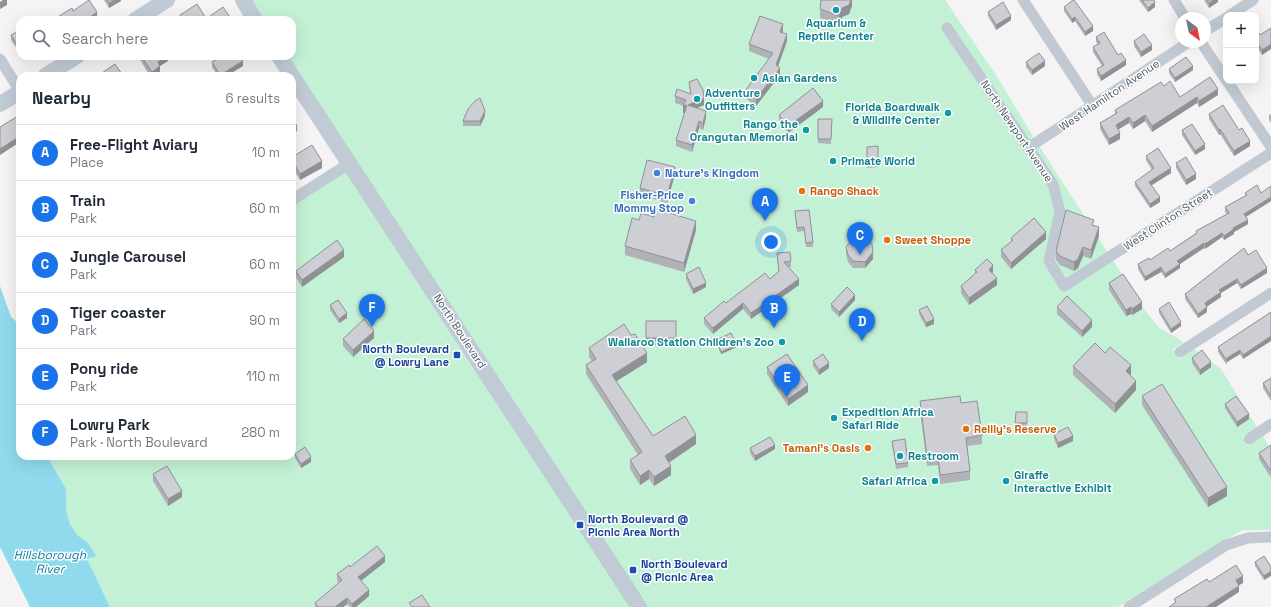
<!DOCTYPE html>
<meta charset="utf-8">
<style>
body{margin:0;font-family:"Space Grotesk",sans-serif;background:#f2f2f3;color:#1f2937}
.controls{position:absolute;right:12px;top:12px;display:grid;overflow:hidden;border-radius:8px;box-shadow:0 4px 16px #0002}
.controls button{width:36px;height:36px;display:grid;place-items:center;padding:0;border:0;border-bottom:1px solid #e0e1e3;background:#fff;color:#1f2937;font:20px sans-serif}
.compass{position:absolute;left:1175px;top:12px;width:36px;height:36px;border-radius:50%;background:#fff;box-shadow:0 4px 16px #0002;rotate:147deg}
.you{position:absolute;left:771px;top:242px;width:14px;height:14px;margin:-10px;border:3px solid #fff;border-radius:50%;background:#1a73e8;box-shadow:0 0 0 6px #1a73e833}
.badge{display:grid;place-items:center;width:26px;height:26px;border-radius:50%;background:#1a73e8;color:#fff;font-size:13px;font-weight:700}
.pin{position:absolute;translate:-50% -33px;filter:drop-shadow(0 1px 2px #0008)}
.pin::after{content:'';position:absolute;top:21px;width:14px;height:12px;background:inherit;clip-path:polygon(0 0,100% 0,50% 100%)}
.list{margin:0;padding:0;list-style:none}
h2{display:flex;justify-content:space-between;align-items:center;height:52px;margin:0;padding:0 16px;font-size:17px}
h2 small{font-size:13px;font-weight:400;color:#747a83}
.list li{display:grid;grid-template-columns:26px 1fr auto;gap:12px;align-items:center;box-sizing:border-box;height:56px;padding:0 16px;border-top:1px solid #e0e1e3}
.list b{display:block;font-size:15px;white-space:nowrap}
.list p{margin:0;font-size:13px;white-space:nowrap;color:#747a83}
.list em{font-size:13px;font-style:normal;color:#747a83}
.icon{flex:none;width:22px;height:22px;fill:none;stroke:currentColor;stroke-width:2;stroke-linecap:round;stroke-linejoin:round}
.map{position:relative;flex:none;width:1271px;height:607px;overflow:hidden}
.search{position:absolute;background:#fff;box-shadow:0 4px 16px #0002;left:16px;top:16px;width:280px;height:44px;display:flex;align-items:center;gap:10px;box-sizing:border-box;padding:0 14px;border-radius:12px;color:#747a83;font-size:15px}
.panel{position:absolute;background:#fff;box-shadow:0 4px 16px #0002;left:16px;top:72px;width:280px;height:388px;border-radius:12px}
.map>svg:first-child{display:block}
.green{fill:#c3f1d5}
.water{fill:#90daee}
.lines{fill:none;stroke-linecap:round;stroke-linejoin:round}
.street{stroke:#c1cad2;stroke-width:11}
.secondary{stroke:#c1cbd6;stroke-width:16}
.wall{fill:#b0b2b7}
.shaded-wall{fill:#909195}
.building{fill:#cdcfd5;stroke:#909195}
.culture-dot{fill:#0f9aa8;stroke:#fff;stroke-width:1.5}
.shop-dot{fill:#3f7fe0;stroke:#fff;stroke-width:1.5}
.food-dot{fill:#e8710a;stroke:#fff;stroke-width:1.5}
.transit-dot{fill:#1a4fb4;stroke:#fff;stroke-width:1.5}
.labels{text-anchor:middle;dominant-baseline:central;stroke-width:3;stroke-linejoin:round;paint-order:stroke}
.culture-label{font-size:11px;font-weight:bold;fill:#0d838f;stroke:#fff;text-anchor:start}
.street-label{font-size:11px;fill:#4a5661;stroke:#fff}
.shop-label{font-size:11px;font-weight:bold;fill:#366cbe;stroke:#fff;text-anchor:start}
.food-label{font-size:11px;font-weight:bold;fill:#c56008;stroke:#fff;text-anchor:start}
.transit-label{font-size:11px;font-weight:bold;fill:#164399;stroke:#fff;text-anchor:start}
.water-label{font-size:12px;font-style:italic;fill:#0c7c9b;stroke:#fff}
</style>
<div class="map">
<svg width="1271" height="607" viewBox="0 0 1271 607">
<rect width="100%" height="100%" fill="#f5f3f3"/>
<g class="green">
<path d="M 249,0 L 945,0 L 996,75 L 1034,138 L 1145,310 L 1158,327 L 1184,342 L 1173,349 L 1179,359 L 1194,349 L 1221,369 L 1257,427 L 1242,437 L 1248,446 L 1263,436 L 1271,449 L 1271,530 L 1243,530 L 1223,541 L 1118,607 L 645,607 L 285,56 L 292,56 L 292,20 L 261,20 Z"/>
<path d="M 346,162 L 633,607 L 110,607 L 87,559 L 95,556 L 88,543 L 77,535 L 70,524 L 66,510 L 66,489 L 47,456 L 292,456 L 292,198 Z"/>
</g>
<path class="water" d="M 0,286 L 11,317 L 20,325 L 20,456 L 47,456 L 66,489 L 66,510 L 70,524 L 77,535 L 88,543 L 96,556 L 87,559 L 110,607 L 30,607 L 0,547 Z"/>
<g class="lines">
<g class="street">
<path d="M 1023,0 L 1092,105"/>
<path d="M 1174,0 L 1185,18"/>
<path d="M 1230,15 L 1253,0"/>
<path d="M 947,28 L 1053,184 L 1060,212 L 1049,261 L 1064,286 L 1271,153"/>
<path d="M 1205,31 L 1226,18"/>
<path d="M 1201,42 L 1226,80"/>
<path d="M 0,59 L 20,91"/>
<path d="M 1227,81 L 1271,147"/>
<path d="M 1028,148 L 1189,42"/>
<path d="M 292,200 L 350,163"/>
<path d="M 1180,352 L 1271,293"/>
<path d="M 1249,439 L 1271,424"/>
<path d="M 1129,607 L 1226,545 L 1248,538 L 1271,537"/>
</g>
<g class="secondary">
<path d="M 243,0 L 255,20"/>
<path d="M 135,20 L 167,0"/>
<path d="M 279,56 L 639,607"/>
<path d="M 45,76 L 77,56"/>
<path d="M 0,104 L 20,92"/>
</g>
</g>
<g class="wall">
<path d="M 104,0 L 121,0 L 121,1 L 109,8 Z"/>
<path d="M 852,0 L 852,6 L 849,14 L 842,17 L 839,25 L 820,18 L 820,9 Z"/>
<path d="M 1139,0 L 1154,0 L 1155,7 L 1148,12 Z"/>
<path d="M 1204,0 L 1218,0 L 1218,2 L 1209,8 Z"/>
<path d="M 1064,7 L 1093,31 L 1085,36 L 1075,21 L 1072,23 L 1064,11 Z"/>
<path d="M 988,12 L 1011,20 L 996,30 L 988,16 Z"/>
<path d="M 1271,28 L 1262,55 L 1258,49 L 1256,50 L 1256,29 L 1260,35 Z"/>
<path d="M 783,31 L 782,32 L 787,41 L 778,66 L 780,75 L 756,106 L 745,98 L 745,91 L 769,59 L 749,51 L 749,44 Z"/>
<path d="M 20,33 L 20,53 L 11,40 L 11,35 Z"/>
<path d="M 1096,37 L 1118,55 L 1126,65 L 1101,81 L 1097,74 L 1097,69 L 1102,66 L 1093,52 L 1093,47 L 1098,44 L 1096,42 Z"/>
<path d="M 1134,41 L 1152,50 L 1141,57 L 1134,46 Z"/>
<path d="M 139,56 L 168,56 L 168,61 L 160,66 L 160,72 L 154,76 L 150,76 L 139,58 Z"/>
<path d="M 212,62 L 243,66 L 226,76 L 218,76 L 212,67 Z"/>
<path d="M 1026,62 L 1045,66 L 1032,75 L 1026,67 Z"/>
<path d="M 1169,69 L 1193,70 L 1175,82 L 1169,73 Z"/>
<path d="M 689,82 L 704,105 L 697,108 L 706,117 L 703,130 L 699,128 L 692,152 L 676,146 L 676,140 L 685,113 L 683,113 L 684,106 L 675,103 L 675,96 L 690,93 Z"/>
<path d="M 1164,86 L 1180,97 L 1218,95 L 1199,107 L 1197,103 L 1152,132 L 1145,121 L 1133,129 L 1129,123 L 1118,129 L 1120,139 L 1109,145 L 1100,129 L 1100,123 L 1115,114 L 1115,110 Z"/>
<path d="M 823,107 L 788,133 L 779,122 L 779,115 Z"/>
<path d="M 1209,114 L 1239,130 L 1250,146 L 1234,156 L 1220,134 L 1219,135 L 1209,119 Z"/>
<path d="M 1271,114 L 1271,123 L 1269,120 L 1269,115 Z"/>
<path d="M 485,116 L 480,126 L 463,126 L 463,121 Z"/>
<path d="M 818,119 L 832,119 L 831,144 L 818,143 Z"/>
<path d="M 1182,130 L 1205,149 L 1195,155 L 1182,135 Z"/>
<path d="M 878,146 L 878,167 L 867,168 L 867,147 Z"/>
<path d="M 1146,156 L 1171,173 L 1151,185 L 1160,202 L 1150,208 L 1135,186 L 1135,182 L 1152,170 L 1146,160 Z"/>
<path d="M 292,157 L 322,168 L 300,180 L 292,167 Z"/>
<path d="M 1176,163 L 1196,179 L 1186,185 L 1176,168 Z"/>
<path d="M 675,174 L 667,203 L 640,195 L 640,188 Z"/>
<path d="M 1245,193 L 1261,193 L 1271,201 L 1246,217 L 1248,224 L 1234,232 L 1234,234 L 1224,240 L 1222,237 L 1205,249 L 1204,248 L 1180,264 L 1180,268 L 1165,278 L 1161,272 L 1145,281 L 1138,269 L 1138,264 L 1150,260 L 1170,251 L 1196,233 L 1196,231 L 1227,214 L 1225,212 L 1225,207 L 1245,196 Z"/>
<path d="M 795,211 L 813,242 L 813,247 L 806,247 L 804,231 L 797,232 Z"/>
<path d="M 654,217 L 696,230 L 684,272 L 625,255 L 625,246 L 639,220 Z"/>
<path d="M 1094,225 L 1099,236 L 1091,259 L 1083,256 L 1078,268 L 1074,271 L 1060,265 L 1056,260 L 1056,251 Z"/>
<path d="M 1011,238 L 1046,239 L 1011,269 L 1001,257 L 1001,250 L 1011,242 Z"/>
<path d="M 846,247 L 873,259 L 865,268 L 853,268 L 848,262 L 846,254 Z"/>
<path d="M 777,253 L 791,261 L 791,267 L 788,267 L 799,285 L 751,319 L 743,309 L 713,334 L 704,324 L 704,318 L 726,303 L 770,279 L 779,272 L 777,259 Z"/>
<path d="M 1248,255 L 1267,273 L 1241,289 L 1237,283 L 1221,293 L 1221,297 L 1207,306 L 1207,312 L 1198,318 L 1185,299 L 1185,294 Z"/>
<path d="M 344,257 L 302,287 L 296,278 L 296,271 Z"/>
<path d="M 975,270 L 993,272 L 992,273 L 997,285 L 969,305 L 961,293 L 961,286 L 975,274 Z"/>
<path d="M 686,274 L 706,287 L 693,294 L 686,279 Z"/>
<path d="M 1109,283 L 1142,309 L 1132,315 L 1131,314 L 1126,316 L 1109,290 Z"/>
<path d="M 855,300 L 839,317 L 831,309 L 831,304 Z"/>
<path d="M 330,305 L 347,318 L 339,323 L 330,310 Z"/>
<path d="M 1057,307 L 1092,327 L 1082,337 L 1057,314 Z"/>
<path d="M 1159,309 L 1181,326 L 1171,333 L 1159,313 Z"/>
<path d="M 919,310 L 934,324 L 926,327 L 919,314 Z"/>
<path d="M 1271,312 L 1243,359 L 1240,354 L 1227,362 L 1227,365 L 1218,352 L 1218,347 Z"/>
<rect x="646" y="321" width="30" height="24"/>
<path d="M 374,338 L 353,357 L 343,346 L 343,339 Z"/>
<path d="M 716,340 L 737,347 L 721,354 L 716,342 Z"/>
<path d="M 589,348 L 647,362 L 616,381 L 653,436 L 696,444 L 669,463 L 671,475 L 654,486 L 649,479 L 640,485 L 630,469 L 630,460 L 638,455 L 586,374 L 586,365 L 592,362 L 589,357 Z"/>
<path d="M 1105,353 L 1131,374 L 1130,375 L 1136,390 L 1115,413 L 1073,375 L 1073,366 Z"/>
<path d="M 1192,358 L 1211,367 L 1200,375 L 1192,363 Z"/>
<path d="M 813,361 L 829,368 L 819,375 L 813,366 Z"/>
<path d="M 767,367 L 808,392 L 788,406 L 767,374 Z"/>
<path d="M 1271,378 L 1271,401 L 1263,388 L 1263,383 Z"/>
<path d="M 1142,396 L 1227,496 L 1208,507 L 1142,405 Z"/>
<path d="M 920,401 L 961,403 L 982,435 L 982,444 L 967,446 L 970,471 L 970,480 L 940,484 L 938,465 L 927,466 L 920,410 Z"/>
<path d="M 1225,404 L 1249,419 L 1237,427 L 1225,408 Z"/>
<path d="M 1016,412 L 1027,412 L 1027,427 L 1015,427 Z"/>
<path d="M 1054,434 L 1073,441 L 1058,448 L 1054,439 Z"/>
<path d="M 892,441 L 908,463 L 908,467 L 896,469 L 892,445 Z"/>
<path d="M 1271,445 L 1271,478 L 1259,459 L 1259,453 Z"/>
<path d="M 750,448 L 775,449 L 755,461 L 750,453 Z"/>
<path d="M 295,454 L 311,462 L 301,468 L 295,458 Z"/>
<path d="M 153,474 L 182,497 L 168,506 L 153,481 Z"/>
<path d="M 385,562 L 361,581 L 369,596 L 356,607 L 350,607 L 347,604 L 343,607 L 315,607 L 315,603 L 339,583 L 337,581 L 337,574 L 350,567 Z"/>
<path d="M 1255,562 L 1271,567 L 1264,580 L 1255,566 Z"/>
</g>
<g class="shaded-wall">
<path d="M 3,0 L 7,0 L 7,5 L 0,9 L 0,2 Z"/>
<path d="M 115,0 L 121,0 L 121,1 L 109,8 L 109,3 Z"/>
<path d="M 851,0 L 852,0 L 852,6 L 849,14 L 842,17 L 839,25 L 839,16 L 842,8 Z"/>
<path d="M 1214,0 L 1218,0 L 1218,2 L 1209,8 L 1209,3 Z"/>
<path d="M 1155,2 L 1155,7 L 1148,12 L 1148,8 Z"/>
<path d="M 97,12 L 97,16 L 92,20 L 86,20 Z"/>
<path d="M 1011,16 L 1011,20 L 996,30 L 996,25 Z"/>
<path d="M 1075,17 L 1075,21 L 1072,23 L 1072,19 Z"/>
<path d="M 783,24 L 783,31 L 780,38 L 780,32 Z"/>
<path d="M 1093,26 L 1093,31 L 1085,36 L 1085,32 Z"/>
<path d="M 787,34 L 787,41 L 776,72 L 776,65 Z"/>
<path d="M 1258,44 L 1258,49 L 1256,50 L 1256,45 Z"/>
<path d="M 1271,44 L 1271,49 L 1262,55 L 1262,50 Z"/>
<path d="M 1152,45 L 1152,50 L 1141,57 L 1141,52 Z"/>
<path d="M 167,56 L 168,56 L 168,61 L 160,66 L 160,72 L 154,76 L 152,76 L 152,72 L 158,62 Z"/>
<path d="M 1126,60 L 1126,65 L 1101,81 L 1101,76 Z"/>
<path d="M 243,61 L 243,66 L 226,76 L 220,76 L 220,75 Z"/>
<path d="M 1045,61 L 1045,66 L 1032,75 L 1032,70 Z"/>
<path d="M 1193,66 L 1193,70 L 1175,82 L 1175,78 Z"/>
<path d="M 780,68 L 780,75 L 756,106 L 756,99 Z"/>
<path d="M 1218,89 L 1218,95 L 1199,107 L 1199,101 Z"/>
<path d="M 1197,97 L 1197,103 L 1152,132 L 1152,126 Z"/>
<path d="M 704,98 L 704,105 L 688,112 L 688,105 Z"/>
<path d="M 823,101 L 823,107 L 788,133 L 788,126 Z"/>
<path d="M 687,105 L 687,112 L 683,113 L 683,106 Z"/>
<path d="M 485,111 L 485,116 L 480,126 L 480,121 Z"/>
<path d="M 706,111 L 706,117 L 703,130 L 703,123 Z"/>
<path d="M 1145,115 L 1145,121 L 1133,129 L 1133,123 Z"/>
<path d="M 1129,117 L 1129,123 L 1116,131 L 1116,125 Z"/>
<path d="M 699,121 L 699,128 L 692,152 L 692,145 Z"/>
<path d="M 297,126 L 297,131 L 292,134 L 292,129 Z"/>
<path d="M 1220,129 L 1220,134 L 1219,135 L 1219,130 Z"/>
<path d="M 1120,133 L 1120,139 L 1109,145 L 1109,139 Z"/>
<path d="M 20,136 L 20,142 L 0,155 L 0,149 Z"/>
<path d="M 1250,141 L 1250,146 L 1234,156 L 1234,151 Z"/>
<path d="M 1205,144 L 1205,149 L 1195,155 L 1195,151 Z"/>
<path d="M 322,161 L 322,168 L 300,180 L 300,174 Z"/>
<path d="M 675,167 L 675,174 L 667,203 L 667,196 Z"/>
<path d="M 1171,168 L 1171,173 L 1149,187 L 1149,182 Z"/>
<path d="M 1196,174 L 1196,179 L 1186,185 L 1186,180 Z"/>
<path d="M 1160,197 L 1160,202 L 1150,208 L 1150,204 Z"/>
<path d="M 1271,197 L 1271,201 L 1244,218 L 1244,214 Z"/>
<path d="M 1248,220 L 1248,224 L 1234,232 L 1234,234 L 1224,240 L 1224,236 L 1233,228 Z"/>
<path d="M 696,221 L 696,230 L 684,272 L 684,263 Z"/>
<path d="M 1099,227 L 1099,236 L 1091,259 L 1091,250 Z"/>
<path d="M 1046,232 L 1046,239 L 1011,269 L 1011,263 Z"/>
<path d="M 1222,233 L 1222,237 L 1205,249 L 1205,244 Z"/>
<path d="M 1204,243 L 1204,248 L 1180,264 L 1180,268 L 1165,278 L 1165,274 L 1177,261 Z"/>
<path d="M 1083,247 L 1083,256 L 1078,268 L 1074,271 L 1074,262 Z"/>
<path d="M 344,250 L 344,257 L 302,287 L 302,280 Z"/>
<path d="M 873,252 L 873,259 L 865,268 L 865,262 Z"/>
<path d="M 993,265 L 993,272 L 989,276 L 989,270 Z"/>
<path d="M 1161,267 L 1161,272 L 1145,281 L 1145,277 Z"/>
<path d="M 1267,268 L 1267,273 L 1241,289 L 1241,285 Z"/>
<path d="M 997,278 L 997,285 L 969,305 L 969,298 Z"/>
<path d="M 799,279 L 799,285 L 751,319 L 751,313 Z"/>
<path d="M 1237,279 L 1237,283 L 1221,293 L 1221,297 L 1205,308 L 1205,303 L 1219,290 Z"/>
<path d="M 706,283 L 706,287 L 693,294 L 693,289 Z"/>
<path d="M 855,295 L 855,300 L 839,317 L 839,312 Z"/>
<path d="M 1142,302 L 1142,309 L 1132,315 L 1132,309 Z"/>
<path d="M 743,303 L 743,309 L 713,334 L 713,328 Z"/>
<path d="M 1131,307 L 1131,314 L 1126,316 L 1126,310 Z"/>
<path d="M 1207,307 L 1207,312 L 1198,318 L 1198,314 Z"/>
<path d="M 347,313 L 347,318 L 339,323 L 339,319 Z"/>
<path d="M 934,319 L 934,324 L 926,327 L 926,323 Z"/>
<path d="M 1092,320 L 1092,327 L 1082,337 L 1082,331 Z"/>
<path d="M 1181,322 L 1181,326 L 1171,333 L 1171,329 Z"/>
<path d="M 374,331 L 374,338 L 353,357 L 353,350 Z"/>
<path d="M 1271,336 L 1271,341 L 1243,359 L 1243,355 Z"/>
<path d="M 737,345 L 737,347 L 721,354 L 721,352 Z"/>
<path d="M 1240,350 L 1240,354 L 1227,362 L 1227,358 Z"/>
<path d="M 647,353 L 647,362 L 612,384 L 612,375 Z"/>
<path d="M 1211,362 L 1211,367 L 1200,375 L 1200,370 Z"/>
<path d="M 829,363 L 829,368 L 819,375 L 819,370 Z"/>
<path d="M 1131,365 L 1131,374 L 1126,380 L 1126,371 Z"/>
<path d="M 1136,381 L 1136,390 L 1115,413 L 1115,404 Z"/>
<path d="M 808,385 L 808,392 L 788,406 L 788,399 Z"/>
<path d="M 1249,414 L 1249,419 L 1237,427 L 1237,422 Z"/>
<path d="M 696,435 L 696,444 L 665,465 L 665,456 Z"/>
<path d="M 1073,436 L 1073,441 L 1058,448 L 1058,443 Z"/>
<path d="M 775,445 L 775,449 L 755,461 L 755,456 Z"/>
<path d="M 311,457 L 311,462 L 301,468 L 301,464 Z"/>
<path d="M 671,466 L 671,475 L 654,486 L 654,477 Z"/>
<path d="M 649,470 L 649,479 L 640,485 L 640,476 Z"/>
<path d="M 1227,487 L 1227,496 L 1208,507 L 1208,498 Z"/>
<path d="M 182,491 L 182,497 L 168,506 L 168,499 Z"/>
<path d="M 385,556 L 385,562 L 358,583 L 358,577 Z"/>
<path d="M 1271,571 L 1271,576 L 1264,580 L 1264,576 Z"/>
<path d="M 1243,576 L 1243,583 L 1236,587 L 1236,580 Z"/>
<path d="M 1239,586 L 1239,592 L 1216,607 L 1206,607 Z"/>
<path d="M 369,590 L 369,596 L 356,607 L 352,607 L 352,604 Z"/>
<path d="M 347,598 L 347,604 L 343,607 L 335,607 Z"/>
</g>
<g class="building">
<path d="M 89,0 L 97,12 L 86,20 L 53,20 L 72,8 L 73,11 Z"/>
<path d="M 107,0 L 115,0 L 109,3 Z"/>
<path d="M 821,0 L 851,0 L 849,5 L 842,8 L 839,16 L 820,9 Z"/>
<path d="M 1073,0 L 1074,0 L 1093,26 L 1085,32 L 1075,17 L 1072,19 L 1064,7 Z"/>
<path d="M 1142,0 L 1154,0 L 1155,2 L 1148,8 Z"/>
<path d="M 1207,0 L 1214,0 L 1209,3 Z"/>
<path d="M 1003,2 L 1011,16 L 996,25 L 988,12 Z"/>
<path d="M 197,4 L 207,20 L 176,20 L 181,17 L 180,15 Z"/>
<path d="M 223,7 L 232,20 L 213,20 L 210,16 Z"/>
<path d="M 760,16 L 783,24 L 780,32 L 787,34 L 776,65 L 780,68 L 756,99 L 745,91 L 773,53 L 749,44 Z"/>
<path d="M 1271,28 L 1271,44 L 1262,50 L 1258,44 L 1256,45 L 1256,29 L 1260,35 Z"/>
<path d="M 19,31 L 20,33 L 20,49 L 11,35 Z"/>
<path d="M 1104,32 L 1118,55 L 1121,53 L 1126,60 L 1101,76 L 1097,69 L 1104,65 L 1093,47 L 1100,43 L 1096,37 Z"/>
<path d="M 1144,34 L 1152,45 L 1141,52 L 1134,41 Z"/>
<path d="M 1039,53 L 1045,61 L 1032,70 L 1026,62 Z"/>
<path d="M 141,56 L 167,56 L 158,62 L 160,66 L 152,72 Z"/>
<path d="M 222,56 L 239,56 L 243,61 L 220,75 L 212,62 Z"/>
<path d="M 1186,57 L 1193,66 L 1175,78 L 1169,69 Z"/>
<path d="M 115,64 L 122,74 L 119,76 L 104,76 L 102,73 Z"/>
<path d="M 1210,77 L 1218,89 L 1199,101 L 1197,97 L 1152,126 L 1145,115 L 1133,123 L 1129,117 L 1116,125 L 1120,133 L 1109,139 L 1100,123 L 1117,113 L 1115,110 L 1161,82 L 1164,86 L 1170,81 L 1180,97 Z"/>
<path d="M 697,79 L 703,90 L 704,98 L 688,105 L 706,111 L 703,123 L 699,121 L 692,145 L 676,140 L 687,105 L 683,106 L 686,100 L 675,96 L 677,89 L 691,94 L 689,82 Z"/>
<path d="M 813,88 L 823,101 L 788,126 L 779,115 Z"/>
<path d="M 480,98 L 485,111 L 480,121 L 463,121 L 468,109 L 475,101 Z"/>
<path d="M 1223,105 L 1239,130 L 1242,128 L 1250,141 L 1234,151 L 1220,129 L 1219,130 L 1209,114 Z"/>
<path d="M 18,116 L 20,120 L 20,136 L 0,149 L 0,127 Z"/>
<path d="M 292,118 L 297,126 L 292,129 Z"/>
<path d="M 818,119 L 832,119 L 831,139 L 818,139 Z"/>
<path d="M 1192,124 L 1205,144 L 1195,151 L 1182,130 Z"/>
<path d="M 312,145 L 322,161 L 300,174 L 292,160 L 292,157 Z"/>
<path d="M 878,146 L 878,163 L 867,163 L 867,147 Z"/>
<path d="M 1158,148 L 1171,168 L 1149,182 L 1160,197 L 1150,204 L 1135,182 L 1154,168 L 1146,156 Z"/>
<path d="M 1186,157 L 1196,174 L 1186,180 L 1176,163 Z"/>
<path d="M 647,160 L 675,167 L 667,196 L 640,188 Z"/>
<path d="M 1257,185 L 1261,193 L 1271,186 L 1271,197 L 1244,214 L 1248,220 L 1233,228 L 1234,229 L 1224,236 L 1222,233 L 1205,244 L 1204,243 L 1177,261 L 1180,264 L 1165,274 L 1161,267 L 1145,277 L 1138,264 L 1149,258 L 1150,260 L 1168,248 L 1170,251 L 1197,233 L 1196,231 L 1229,213 L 1225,207 L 1247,195 L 1245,193 Z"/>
<path d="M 656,209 L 696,221 L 684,263 L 625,246 L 632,218 L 639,220 L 641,213 L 654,217 Z"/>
<path d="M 809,210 L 813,242 L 806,243 L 804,227 L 797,228 L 795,211 Z"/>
<path d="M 1066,210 L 1094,220 L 1092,225 L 1099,227 L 1091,250 L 1083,247 L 1078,259 L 1074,262 L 1060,256 L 1056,251 Z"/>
<path d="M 1034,218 L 1046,232 L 1011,263 L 1001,250 L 1013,240 L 1011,238 Z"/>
<path d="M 854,237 L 867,238 L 872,244 L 873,252 L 865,262 L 853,261 L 848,255 L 846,247 Z"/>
<path d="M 337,240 L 344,250 L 302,280 L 296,271 Z"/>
<path d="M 1244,248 L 1248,255 L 1256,250 L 1267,268 L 1241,285 L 1237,279 L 1219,290 L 1221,292 L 1205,303 L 1207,307 L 1198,314 L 1185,294 Z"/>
<path d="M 790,252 L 791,261 L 784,262 L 799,279 L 751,313 L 743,303 L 713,328 L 704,318 L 724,301 L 726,303 L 765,273 L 770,279 L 779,271 L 777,253 Z"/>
<path d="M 987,259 L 993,265 L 989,270 L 997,278 L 969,298 L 961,286 L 977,272 L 975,270 Z"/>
<path d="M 699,267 L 706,283 L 693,289 L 686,274 Z"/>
<path d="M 1123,274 L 1142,302 L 1132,309 L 1131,307 L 1126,310 L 1109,283 Z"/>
<path d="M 847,287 L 855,295 L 839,312 L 831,304 Z"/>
<path d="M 1067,296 L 1092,320 L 1082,331 L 1057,307 Z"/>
<path d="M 338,300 L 347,313 L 339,319 L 330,305 Z"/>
<path d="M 1169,302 L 1181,322 L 1171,329 L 1159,309 Z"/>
<path d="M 927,306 L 934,319 L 926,323 L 919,310 Z"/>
<path d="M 1271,312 L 1271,336 L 1243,355 L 1240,350 L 1227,358 L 1227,361 L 1218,347 Z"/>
<path d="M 364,319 L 374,331 L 353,350 L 343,339 Z"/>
<rect x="646" y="321" width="30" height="17"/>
<path d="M 624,324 L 631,335 L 635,334 L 647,353 L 612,375 L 653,436 L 685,416 L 696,435 L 665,456 L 671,466 L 654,477 L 649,470 L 640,476 L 630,460 L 642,452 L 586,365 L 596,359 L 589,348 Z"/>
<path d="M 731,333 L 737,345 L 721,352 L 716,340 Z"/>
<path d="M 1095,343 L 1105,353 L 1110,347 L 1131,365 L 1126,371 L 1136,381 L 1115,404 L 1073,366 Z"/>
<path d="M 1202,350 L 1211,362 L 1200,370 L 1192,358 Z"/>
<path d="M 787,354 L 808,385 L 788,399 L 767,367 Z"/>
<path d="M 823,354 L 829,363 L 819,370 L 813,361 Z"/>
<path d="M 1271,378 L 1271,396 L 1263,383 Z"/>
<path d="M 1162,384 L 1227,487 L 1208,498 L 1142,396 Z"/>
<path d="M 960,396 L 961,403 L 977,401 L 982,435 L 966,438 L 970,471 L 940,475 L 938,456 L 927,457 L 920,401 Z"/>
<path d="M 1236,396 L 1249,414 L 1237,422 L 1225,404 Z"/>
<path d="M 1016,412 L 1027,412 L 1027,423 L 1015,423 Z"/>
<path d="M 1068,427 L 1073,436 L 1058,443 L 1054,434 Z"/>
<path d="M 770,437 L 775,445 L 755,456 L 750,448 Z"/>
<path d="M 905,439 L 908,463 L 896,464 L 892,441 Z"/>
<path d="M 1271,445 L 1271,471 L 1259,453 Z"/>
<path d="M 305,447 L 311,457 L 301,464 L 295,454 Z"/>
<path d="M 167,466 L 182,491 L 168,499 L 153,474 Z"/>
<path d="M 377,546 L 385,556 L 358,577 L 369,590 L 352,604 L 347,598 L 335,607 L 318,607 L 315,603 L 342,580 L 337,574 L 349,565 L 350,567 Z"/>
<path d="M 1264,556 L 1271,567 L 1271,571 L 1264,576 L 1255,562 Z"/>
<path d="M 1236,565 L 1243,576 L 1236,580 L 1239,586 L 1206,607 L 1169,607 L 1176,602 L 1174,599 L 1207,579 L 1209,582 Z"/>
<path d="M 422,595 L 430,607 L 412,607 L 409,603 Z"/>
</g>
<g class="culture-dot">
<circle cx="836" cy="10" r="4"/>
<circle cx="754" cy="78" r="4"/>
<circle cx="697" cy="99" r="4"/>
<circle cx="948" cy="113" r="4"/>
<circle cx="806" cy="130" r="4"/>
<circle cx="833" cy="161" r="4"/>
<circle cx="782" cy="342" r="4"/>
<circle cx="834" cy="418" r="4"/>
<circle cx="900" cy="456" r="4"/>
<circle cx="935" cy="481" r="4"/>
<circle cx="1006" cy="481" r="4"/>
</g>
<g class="shop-dot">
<circle cx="657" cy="173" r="4"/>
<circle cx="692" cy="201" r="4"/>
</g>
<g class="food-dot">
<circle cx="802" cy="191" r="4"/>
<circle cx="887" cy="240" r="4"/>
<circle cx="966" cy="429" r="4"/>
<circle cx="868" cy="448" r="4"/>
</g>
<g class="transit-dot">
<rect x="453" y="351" width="8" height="8" rx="2"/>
<rect x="576" y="521" width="8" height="8" rx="2"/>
<rect x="629" y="566" width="8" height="8" rx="2"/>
</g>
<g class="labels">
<g class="culture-label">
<text x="836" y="23" text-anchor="middle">Aquarium &amp;<tspan x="836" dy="13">Reptile Center</tspan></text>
<text x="762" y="78">Asian Gardens</text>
<text x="705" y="93">Adventure<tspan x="705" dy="13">Outfitters</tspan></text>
<text x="940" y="107" text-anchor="end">Florida Boardwalk<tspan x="940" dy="13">&amp; Wildlife Center</tspan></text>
<text x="798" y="124" text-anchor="end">Rango the<tspan x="798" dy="13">Orangutan Memorial</tspan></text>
<text x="841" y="161">Primate World</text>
<text x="774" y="342" text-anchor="end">Wallaroo Station Children's Zoo</text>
<text x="842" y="412">Expedition Africa<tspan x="842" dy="13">Safari Ride</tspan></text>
<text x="908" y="456">Restroom</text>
<text x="1014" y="475">Giraffe<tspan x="1014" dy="13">Interactive Exhibit</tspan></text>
<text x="927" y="481" text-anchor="end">Safari Africa</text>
</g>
<g class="street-label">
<text transform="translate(1109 95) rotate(-34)">West Hamilton Avenue</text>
<text transform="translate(1017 131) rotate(56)">North Newport Avenue</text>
<text transform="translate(1168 219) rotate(-33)">West Clinton Street</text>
<text transform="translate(460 331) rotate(57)">North Boulevard</text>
</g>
<g class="shop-label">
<text x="665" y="173">Nature's Kingdom</text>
<text x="684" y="195" text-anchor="end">Fisher-Price<tspan x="684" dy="13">Mommy Stop</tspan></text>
</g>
<g class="food-label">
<text x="810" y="191">Rango Shack</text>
<text x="895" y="240">Sweet Shoppe</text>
<text x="974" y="429">Reilly's Reserve</text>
<text x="860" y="448" text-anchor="end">Tamani's Oasis</text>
</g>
<g class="transit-label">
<text x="449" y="349" text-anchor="end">North Boulevard<tspan x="449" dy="13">@ Lowry Lane</tspan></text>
<text x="588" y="519">North Boulevard @<tspan x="588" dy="13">Picnic Area North</tspan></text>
<text x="641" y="564">North Boulevard<tspan x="641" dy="13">@ Picnic Area</tspan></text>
</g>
<g class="water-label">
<text x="50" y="555">Hillsborough<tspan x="50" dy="14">River</tspan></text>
</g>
</g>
</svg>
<div class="controls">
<button>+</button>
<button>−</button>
</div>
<svg class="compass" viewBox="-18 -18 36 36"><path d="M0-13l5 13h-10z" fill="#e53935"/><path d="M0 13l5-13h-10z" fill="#747a83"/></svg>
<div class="you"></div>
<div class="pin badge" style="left:765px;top:221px">A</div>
<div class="pin badge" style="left:774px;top:328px">B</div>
<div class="pin badge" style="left:860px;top:255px">C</div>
<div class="pin badge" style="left:862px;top:341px">D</div>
<div class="pin badge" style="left:787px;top:397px">E</div>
<div class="pin badge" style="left:372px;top:327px">F</div>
<div class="search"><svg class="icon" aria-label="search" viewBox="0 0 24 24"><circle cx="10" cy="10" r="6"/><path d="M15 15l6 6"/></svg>Search here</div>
<section class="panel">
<h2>Nearby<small>6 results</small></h2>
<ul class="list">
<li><span class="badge">A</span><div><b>Free-Flight Aviary</b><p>Place</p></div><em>10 m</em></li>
<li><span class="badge">B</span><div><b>Train</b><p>Park</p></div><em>60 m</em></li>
<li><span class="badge">C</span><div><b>Jungle Carousel</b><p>Park</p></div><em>60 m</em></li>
<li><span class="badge">D</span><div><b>Tiger coaster</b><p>Park</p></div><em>90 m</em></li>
<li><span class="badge">E</span><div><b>Pony ride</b><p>Park</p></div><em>110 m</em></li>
<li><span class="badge">F</span><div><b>Lowry Park</b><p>Park · North Boulevard</p></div><em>280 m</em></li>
</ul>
</section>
</div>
